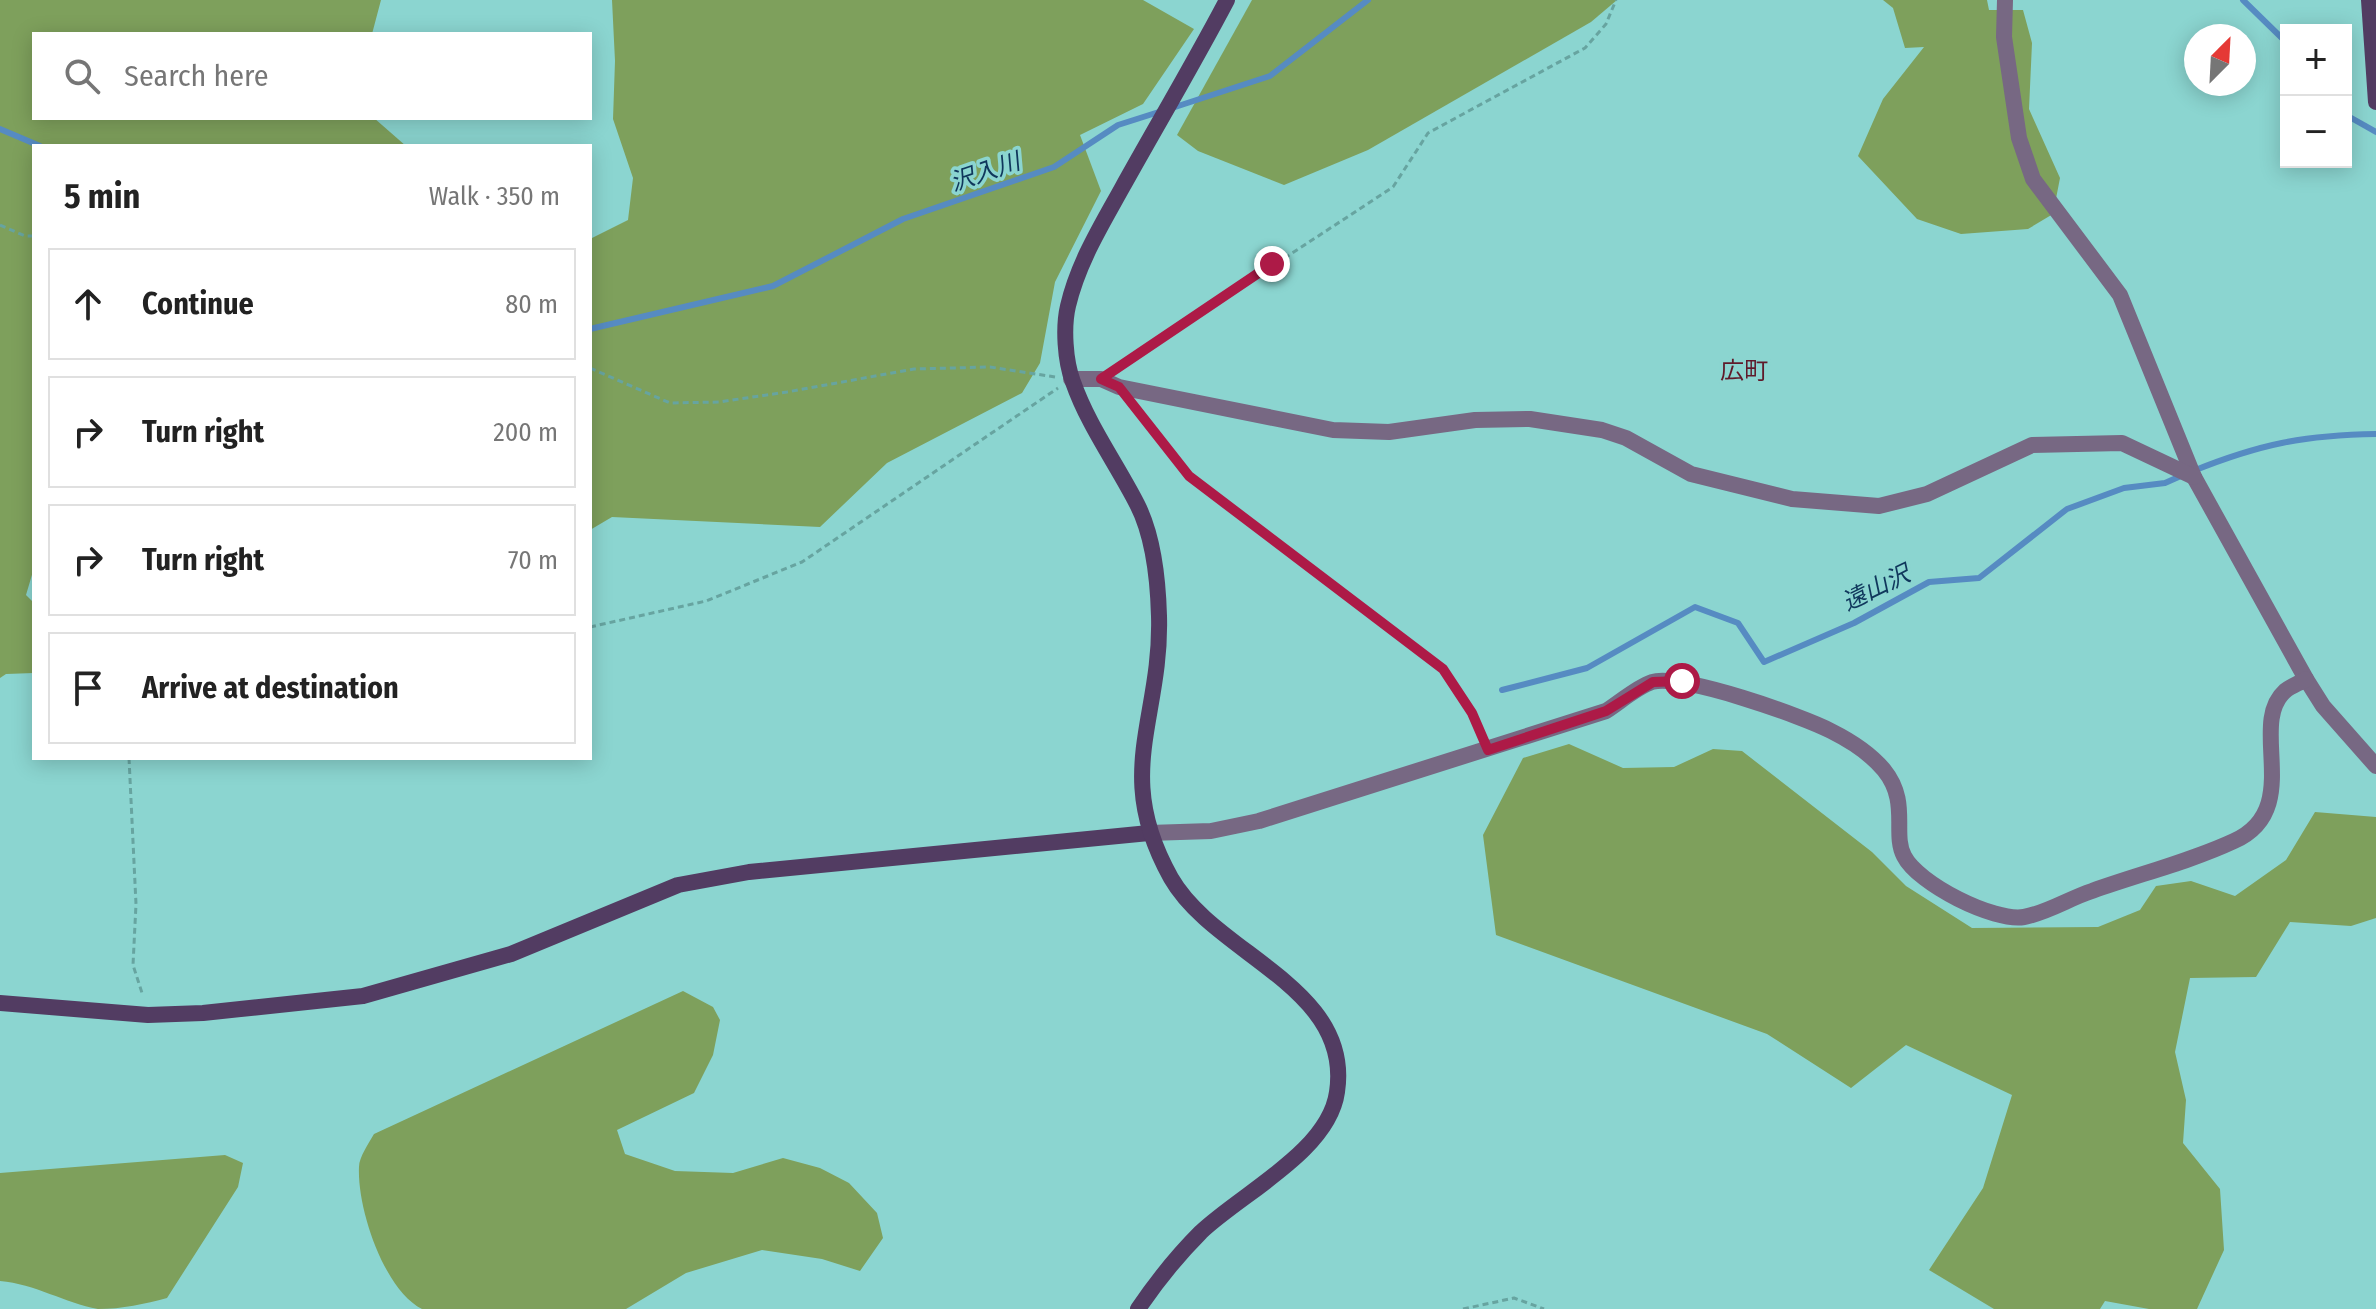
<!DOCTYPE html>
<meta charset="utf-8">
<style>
body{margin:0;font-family:"Fira Sans Condensed","Noto Sans JP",sans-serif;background:#f6f6f6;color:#222}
.controls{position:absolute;right:24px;top:24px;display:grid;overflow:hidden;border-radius:0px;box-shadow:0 4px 20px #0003}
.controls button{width:72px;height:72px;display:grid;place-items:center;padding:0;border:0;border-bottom:2px solid #e0e0e0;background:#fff;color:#222;font:40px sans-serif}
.compass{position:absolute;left:2184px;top:24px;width:72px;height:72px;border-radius:50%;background:#fff;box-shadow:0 4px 20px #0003;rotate:24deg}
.stop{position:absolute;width:24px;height:24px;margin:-18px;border:6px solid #ad1a47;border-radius:50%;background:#fff}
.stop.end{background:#ad1a47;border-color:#fff;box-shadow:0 2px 8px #0008}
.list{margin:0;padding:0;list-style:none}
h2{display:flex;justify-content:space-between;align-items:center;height:104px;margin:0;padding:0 32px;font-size:34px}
h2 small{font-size:26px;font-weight:400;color:#767676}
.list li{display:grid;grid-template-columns:52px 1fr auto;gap:24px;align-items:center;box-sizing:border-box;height:112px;margin:0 16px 16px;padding:0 16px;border:2px solid #e0e0e0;border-radius:0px}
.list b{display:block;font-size:30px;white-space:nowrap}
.list em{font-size:26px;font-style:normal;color:#767676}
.icon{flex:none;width:44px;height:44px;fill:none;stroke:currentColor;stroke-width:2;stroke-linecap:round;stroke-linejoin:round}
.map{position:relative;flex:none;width:2376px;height:1309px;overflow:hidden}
.search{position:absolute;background:#fff;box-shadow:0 4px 20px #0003;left:32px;top:32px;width:560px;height:88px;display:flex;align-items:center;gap:20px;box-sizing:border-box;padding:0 28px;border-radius:0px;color:#767676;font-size:30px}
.panel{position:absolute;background:#fff;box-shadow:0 4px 20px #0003;left:32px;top:144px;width:560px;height:616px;border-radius:0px}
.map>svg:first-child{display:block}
.forest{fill:#7ea05c}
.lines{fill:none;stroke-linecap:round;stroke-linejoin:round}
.stream{stroke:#568bc2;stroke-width:6}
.path{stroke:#67a4a0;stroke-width:3;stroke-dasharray:6 4;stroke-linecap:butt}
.street{stroke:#776883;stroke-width:16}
.secondary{stroke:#523c62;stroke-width:16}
.route{stroke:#ad1a47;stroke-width:10}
.labels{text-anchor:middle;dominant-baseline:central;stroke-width:7;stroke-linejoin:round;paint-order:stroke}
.water-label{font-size:24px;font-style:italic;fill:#10375c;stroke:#8bd5d0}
.neighbourhood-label{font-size:24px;fill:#5f1a2a;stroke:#8bd5d0}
</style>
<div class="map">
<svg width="2376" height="1309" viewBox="0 0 2376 1309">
<rect width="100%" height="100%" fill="#8bd5d0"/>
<g class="forest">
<path d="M 0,0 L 381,0 L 372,34 L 34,34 L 34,118 L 374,118 L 406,146 L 34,146 L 34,568 L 26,595 L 34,603 L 34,673 L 6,674 L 0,678 Z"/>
<path d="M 612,0 L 1143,0 L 1194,29 L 1143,104 L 1080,135 L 1101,191 L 1055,282 L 1040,363 L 1022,393 L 887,463 L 820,527 L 612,517 L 590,530 L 590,239 L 628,220 L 633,178 L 613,119 L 615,61 Z"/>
<path d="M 1252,0 L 1617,0 L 1591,22 L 1368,150 L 1284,185 L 1198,151 L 1177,135 Z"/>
<path d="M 1883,0 L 1987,0 L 1989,10 L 2023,10 L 2032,43 L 2029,109 L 2060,178 L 2053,214 L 2028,229 L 1961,234 L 1917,219 L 1858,156 L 1883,99 L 1924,47 L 1905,48 L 1893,8 Z"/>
<path d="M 1569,744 L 1623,768 L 1674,767 L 1713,749 L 1742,751 L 1872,852 L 1906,886 L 1972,928 L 2098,927 L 2140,910 L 2156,886 L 2191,881 L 2235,896 L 2286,860 L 2315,812 L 2376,817 L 2376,918 L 2351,926 L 2290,922 L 2256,977 L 2190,978 L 2175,1052 L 2186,1100 L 2183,1143 L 2220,1189 L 2224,1250 L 2197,1309 L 2149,1309 L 2105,1301 L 2100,1309 L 1994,1309 L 1929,1270 L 1983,1188 L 2012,1095 L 1906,1045 L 1851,1088 L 1767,1034 L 1496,935 L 1483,835 L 1523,758 Z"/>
<path d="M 683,991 L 713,1007 L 720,1020 L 713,1055 L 694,1093 L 617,1130 L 625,1154 L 675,1171 L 733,1173 L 783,1158 L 820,1168 L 849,1183 L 877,1213 L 883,1238 L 860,1271 L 822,1259 L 762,1250 L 686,1273 L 626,1309 L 422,1309 C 384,1290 357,1208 359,1167 C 359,1157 369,1143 374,1134 Z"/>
<path d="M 225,1155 L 243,1163 L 238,1187 L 167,1298 C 145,1304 122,1309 98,1309 C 65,1303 35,1284 0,1281 L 0,1173 Z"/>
</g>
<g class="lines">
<g class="stream">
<path d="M 2243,0 L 2286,42"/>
<path d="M 1172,108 L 1270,76 L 1368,0"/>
<path d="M 2346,115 L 2376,132"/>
<path d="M 0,129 L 40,146"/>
<path d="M 590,329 L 773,286 L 903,219 L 1054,167 L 1118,125 L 1162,111"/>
<path d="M 2193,471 C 2260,444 2305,435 2376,434"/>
<path d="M 1502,690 L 1587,668 L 1695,607 L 1738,623 L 1764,662 L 1854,623 L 1929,582 L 1979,578 L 2067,509 L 2124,488 L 2165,483 L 2183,475"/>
</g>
<g class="path">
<path d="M 0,225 L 25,236 L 34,236"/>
<path d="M 590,368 L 670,403 L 719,402 L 787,392 L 914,369 L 990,367 L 1055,377"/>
<path d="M 1117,368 L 1393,187 L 1428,133 L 1585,48 L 1606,24 L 1616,0"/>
<path d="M 1135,407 L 1189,476 L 1443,669 L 1480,732"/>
<path d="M 590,627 L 706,601 L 802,562 L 1058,388"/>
<path d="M 129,758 L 136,904 L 133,965 L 143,996"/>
<path d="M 1463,1309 L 1514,1298 L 1544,1309"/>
</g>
<g class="street">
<path d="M 2005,0 L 2004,37 L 2019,138 L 2033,179 L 2120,295 L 2194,477 L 2306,679 L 2323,706 L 2376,766"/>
<path d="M 1071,379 L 1101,379 L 1119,387 L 1333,430 L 1389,432 L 1475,420 L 1530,419 L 1602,430 L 1626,438 L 1691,474 L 1792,499 L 1879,506 L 1927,494 L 2032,445 L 2122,443 L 2194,477"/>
<path d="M 1149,833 L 1211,831 L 1259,821 L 1606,711 C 1620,702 1637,687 1652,682 C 1681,673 1802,716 1831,731 C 1851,741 1870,753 1884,770 C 1910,802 1892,833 1904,856 C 1918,884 1994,922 2024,917 C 2047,913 2070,898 2092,891 C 2139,874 2189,862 2234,841 C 2305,809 2247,725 2285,691 C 2291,686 2300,683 2306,679"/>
</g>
<g class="secondary">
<path d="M 2369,0 L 2376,102"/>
<path d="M 0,1003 L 148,1015 L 203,1013 L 363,996 L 511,954 L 678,885 L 749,872 L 1149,833"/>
<path d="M 1138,1309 C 1157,1281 1177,1256 1201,1232 C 1242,1193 1329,1151 1337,1092 C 1353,987 1215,955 1171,878 C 1112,773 1162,720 1159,616 C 1158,579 1154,537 1137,504 C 1116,463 1088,425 1073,382 C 1065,361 1063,327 1068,306 C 1078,263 1101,226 1122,188 C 1157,125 1194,63 1227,0"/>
</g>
</g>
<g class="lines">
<path class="route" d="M 1272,264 L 1101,379 L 1119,387 L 1189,476 L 1443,669 L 1472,713 L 1488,750 L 1606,711 L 1653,682 L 1682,681"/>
</g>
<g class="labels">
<g class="water-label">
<text transform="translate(985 172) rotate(-19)">沢入川</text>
<text transform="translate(1876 588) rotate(-26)">遠山沢</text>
</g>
<g class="neighbourhood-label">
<text x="1744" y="371">広町</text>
</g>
</g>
</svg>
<div class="controls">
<button>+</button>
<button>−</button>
</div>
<svg class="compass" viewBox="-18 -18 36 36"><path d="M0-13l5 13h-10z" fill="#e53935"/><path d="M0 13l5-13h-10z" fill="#767676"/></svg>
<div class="stop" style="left:1682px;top:681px"></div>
<div class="stop end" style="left:1272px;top:264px"></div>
<div class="search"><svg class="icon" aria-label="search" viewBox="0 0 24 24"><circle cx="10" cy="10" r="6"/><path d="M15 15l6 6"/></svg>Search here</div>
<section class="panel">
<h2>5 min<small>Walk · 350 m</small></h2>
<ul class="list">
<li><svg class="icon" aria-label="ahead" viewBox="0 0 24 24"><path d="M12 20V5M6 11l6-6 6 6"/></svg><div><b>Continue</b></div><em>80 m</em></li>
<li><svg class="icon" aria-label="right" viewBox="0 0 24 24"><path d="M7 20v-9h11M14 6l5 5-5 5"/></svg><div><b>Turn right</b></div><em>200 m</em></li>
<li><svg class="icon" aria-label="right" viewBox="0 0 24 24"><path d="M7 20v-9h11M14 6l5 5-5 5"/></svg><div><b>Turn right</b></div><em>70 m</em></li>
<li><svg class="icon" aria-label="arrive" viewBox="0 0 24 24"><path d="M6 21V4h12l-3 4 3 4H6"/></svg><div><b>Arrive at destination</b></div></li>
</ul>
</section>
</div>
